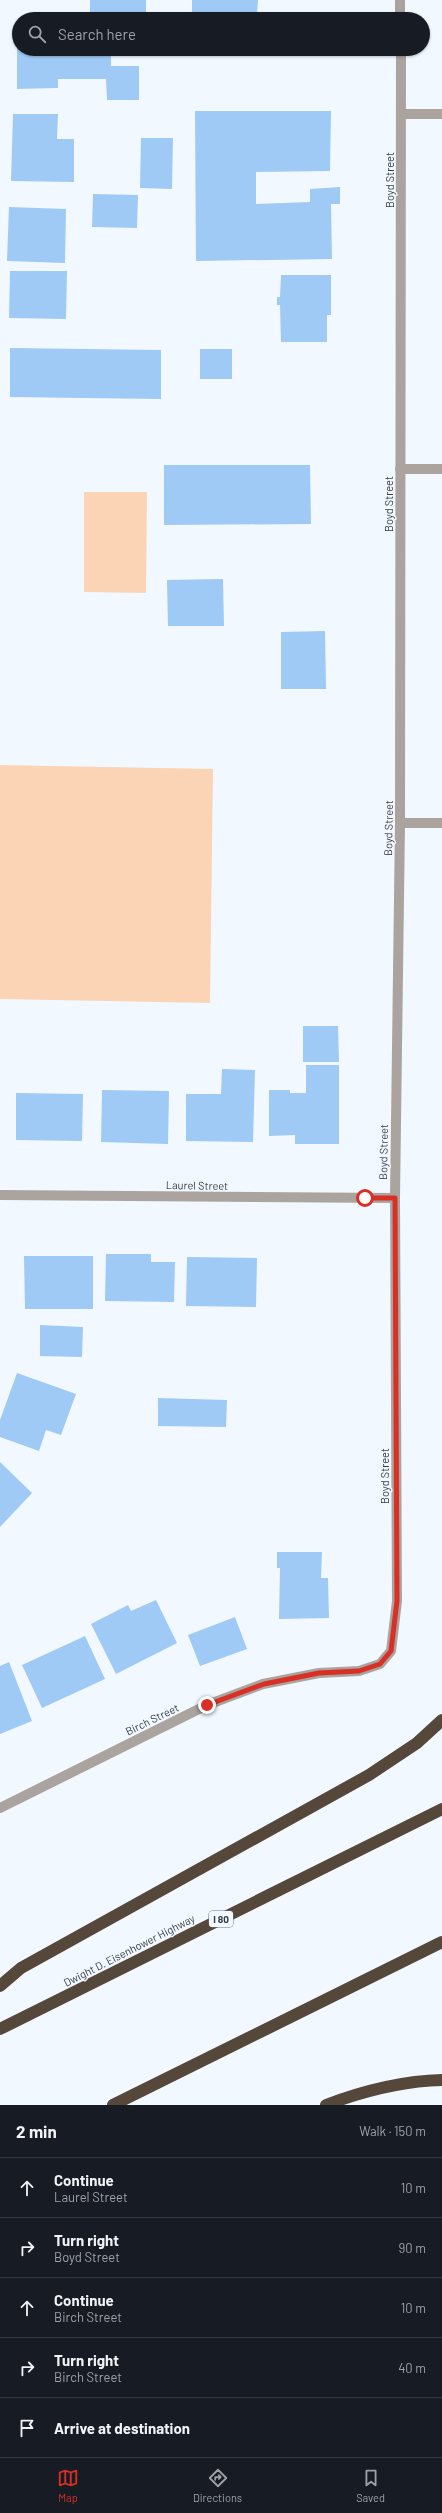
<!DOCTYPE html>
<meta charset="utf-8">
<style>
body{margin:0;font-family:Barlow,sans-serif;background:#20242c;color:#f1f3f6}
.stop{position:absolute;width:12px;height:12px;margin:-9px;border:3px solid #d93025;border-radius:50%;background:#fff}
.stop.end{background:#d93025;border-color:#fff;box-shadow:0 1px 4px #0008}
.list{margin:0;padding:0;list-style:none}
h2{display:flex;justify-content:space-between;align-items:center;height:52px;margin:0;padding:0 16px;font-size:17px}
h2 small{font-size:13px;font-weight:400;color:#9ea1a6}
.list li{display:grid;grid-template-columns:26px 1fr auto;gap:12px;align-items:center;box-sizing:border-box;height:60px;padding:0 16px;border-top:1px solid #363941}
.list b{display:block;font-size:15px;white-space:nowrap}
.list p{margin:0;font-size:13px;white-space:nowrap;color:#9ea1a6}
.list em{font-size:13px;font-style:normal;color:#9ea1a6}
.icon{flex:none;width:22px;height:22px;fill:none;stroke:currentColor;stroke-width:2;stroke-linecap:round;stroke-linejoin:round}
.map{position:relative;flex:none;width:442px;height:2105px;overflow:hidden}
.search{position:absolute;background:#171b24;box-shadow:0 1px 3px #0004;left:12px;right:12px;top:12px;height:44px;display:flex;align-items:center;gap:10px;box-sizing:border-box;padding:0 14px;border-radius:22px;color:#9ea1a6;font-size:15px}
.sheet{height:352px;background:#171b24}
nav{display:flex;justify-content:space-around;align-items:center;box-sizing:border-box;height:56px;border-top:1px solid #363941;background:#171b24;font-size:11px;color:#9ea1a6}
nav a{display:grid;justify-items:center;gap:2px}
nav .on{color:#d93025}
.map>svg:first-child{display:block}
.green{fill:#fbd4b6}
.building{fill:#9fcaf6}
.lines{fill:none;stroke-linecap:round;stroke-linejoin:round}
.street{stroke:#aba39d;stroke-width:10}
.highway{stroke:#56473b;stroke-width:12}
.route{stroke:#d93025;stroke-width:5}
.labels{text-anchor:middle;dominant-baseline:central;stroke-width:3;stroke-linejoin:round;paint-order:stroke}
.shield{fill:#f2f8ff;stroke:#6f757b;stroke-width:1}
.shield-label{font-size:10px;font-weight:bold;fill:#373d43}
.street-label{font-size:11px;fill:#373d43;stroke:#f2f8ff}
</style>
<div class="map">
<svg width="442" height="2105" viewBox="0 0 442 2105">
<rect width="100%" height="100%" fill="#f2f8ff"/>
<g class="green">
<path d="M 84,492 L 147,492 L 146,593 L 84,592 Z"/>
<path d="M 0,765 L 213,769 L 210,1003 L 0,999 Z"/>
</g>
<g class="building">
<path d="M 90,0 L 146,0 L 146,13 L 90,14 Z"/>
<path d="M 192,0 L 258,0 L 257,14 L 192,13 Z"/>
<path d="M 17,23 L 19,23 L 19,49 L 111,49 L 111,66 L 139,66 L 139,100 L 107,100 L 106,79 L 58,79 L 58,88 L 17,89 Z"/>
<path d="M 195,111 L 331,111 L 330,171 L 256,172 L 256,204 L 310,202 L 310,189 L 340,187 L 340,204 L 331,204 L 332,259 L 196,261 Z"/>
<path d="M 13,114 L 58,114 L 57,139 L 74,139 L 74,182 L 11,181 Z"/>
<path d="M 141,138 L 173,138 L 172,189 L 140,188 Z"/>
<path d="M 93,194 L 138,195 L 137,228 L 92,227 Z"/>
<path d="M 9,207 L 66,209 L 65,263 L 7,261 Z"/>
<path d="M 10,271 L 67,271 L 66,319 L 9,318 Z"/>
<path d="M 281,275 L 331,275 L 331,315 L 327,315 L 327,342 L 281,342 L 280,305 L 277,305 L 277,297 L 280,297 Z"/>
<path d="M 10,348 L 161,350 L 161,399 L 10,397 Z"/>
<rect x="200" y="349" width="32" height="30"/>
<path d="M 164,465 L 310,465 L 311,524 L 164,525 Z"/>
<path d="M 223,579 L 224,626 L 168,626 L 167,580 Z"/>
<path d="M 325,631 L 326,689 L 281,689 L 281,632 Z"/>
<path d="M 303,1026 L 338,1026 L 339,1062 L 303,1062 Z"/>
<path d="M 306,1065 L 339,1065 L 339,1144 L 295,1144 L 295,1135 L 269,1136 L 269,1090 L 290,1090 L 290,1093 L 306,1093 Z"/>
<path d="M 222,1069 L 255,1070 L 253,1142 L 186,1141 L 186,1094 L 221,1094 Z"/>
<path d="M 102,1090 L 169,1091 L 168,1144 L 101,1142 Z"/>
<path d="M 16,1093 L 83,1094 L 82,1141 L 16,1140 Z"/>
<path d="M 106,1254 L 151,1254 L 151,1262 L 175,1262 L 174,1302 L 105,1301 Z"/>
<path d="M 24,1256 L 93,1256 L 93,1309 L 25,1309 Z"/>
<path d="M 187,1257 L 257,1258 L 256,1307 L 186,1306 Z"/>
<path d="M 40,1325 L 83,1327 L 82,1357 L 40,1356 Z"/>
<path d="M 17,1373 L 76,1394 L 61,1435 L 46,1430 L 39,1451 L 0,1437 L 0,1420 Z"/>
<path d="M 158,1398 L 227,1400 L 226,1427 L 158,1426 Z"/>
<path d="M 0,1462 L 32,1493 L 0,1527 Z"/>
<path d="M 277,1552 L 322,1552 L 321,1578 L 328,1578 L 329,1618 L 279,1619 L 280,1568 L 277,1568 Z"/>
<path d="M 156,1600 L 177,1643 L 116,1674 L 91,1624 L 128,1605 L 131,1611 Z"/>
<path d="M 235,1617 L 247,1649 L 200,1666 L 188,1635 Z"/>
<path d="M 85,1636 L 105,1679 L 42,1708 L 22,1665 Z"/>
<path d="M 9,1662 L 32,1721 L 0,1734 L 0,1666 Z"/>
</g>
<g class="lines">
<g class="street">
<path d="M 400,0 L 400,19"/>
<path d="M 402,114 L 442,114"/>
<path d="M 400,469 L 442,469"/>
<path d="M 400,823 L 442,823"/>
<path d="M 0,1195 L 395,1198"/>
<path d="M 0,1808 L 207,1705 L 263,1684 L 319,1673 L 359,1671 L 380,1664 L 391,1651 L 397,1601 L 395,1198 L 400,823 L 401,49"/>
</g>
<g class="highway">
<path d="M 0,1986 L 21,1968 L 369,1775 L 417,1743 L 442,1720"/>
<path d="M 0,2029 L 442,1809"/>
<path d="M 113,2105 L 442,1942"/>
<path d="M 326,2105 C 363,2091 401,2081 442,2080"/>
</g>
</g>
<g class="lines">
<path class="route" d="M 207,1705 L 264,1684 L 319,1673 L 359,1671 L 380,1664 L 391,1651 L 397,1601 L 395,1198 L 365,1198"/>
</g>
<g class="labels">
<rect class="shield" x="209" y="1911" width="24" height="16" rx="3"/>
<g class="shield-label">
<text x="221" y="1919">I 80</text>
</g>
<g class="street-label">
<text transform="translate(389 180) rotate(-90)">Boyd Street</text>
<text transform="translate(388 504) rotate(-90)">Boyd Street</text>
<text transform="translate(388 828) rotate(-89)">Boyd Street</text>
<text transform="translate(383 1152) rotate(-89)">Boyd Street</text>
<text transform="translate(197 1185) rotate(1)">Laurel Street</text>
<text transform="translate(384 1476) rotate(-90)">Boyd Street</text>
<text transform="translate(152 1719) rotate(-26)">Birch Street</text>
<text transform="translate(129 1950) rotate(-27)">Dwight D. Eisenhower Highway</text>
</g>
</g>
</svg>
<div class="stop" style="left:365px;top:1198px"></div>
<div class="stop end" style="left:207px;top:1705px"></div>
<div class="search"><svg class="icon" aria-label="search" viewBox="0 0 24 24"><circle cx="10" cy="10" r="6"/><path d="M15 15l6 6"/></svg>Search here</div>
</div>
<section class="sheet">
<h2>2 min<small>Walk · 150 m</small></h2>
<ul class="list">
<li><svg class="icon" aria-label="ahead" viewBox="0 0 24 24"><path d="M12 20V5M6 11l6-6 6 6"/></svg><div><b>Continue</b><p>Laurel Street</p></div><em>10 m</em></li>
<li><svg class="icon" aria-label="right" viewBox="0 0 24 24"><path d="M7 20v-9h11M14 6l5 5-5 5"/></svg><div><b>Turn right</b><p>Boyd Street</p></div><em>90 m</em></li>
<li><svg class="icon" aria-label="ahead" viewBox="0 0 24 24"><path d="M12 20V5M6 11l6-6 6 6"/></svg><div><b>Continue</b><p>Birch Street</p></div><em>10 m</em></li>
<li><svg class="icon" aria-label="right" viewBox="0 0 24 24"><path d="M7 20v-9h11M14 6l5 5-5 5"/></svg><div><b>Turn right</b><p>Birch Street</p></div><em>40 m</em></li>
<li><svg class="icon" aria-label="arrive" viewBox="0 0 24 24"><path d="M6 21V4h12l-3 4 3 4H6"/></svg><div><b>Arrive at destination</b></div></li>
</ul>
</section>
<nav>
<a class="on"><svg class="icon" aria-label="map" viewBox="0 0 24 24"><path d="M3 6l6-2 6 2 6-2v14l-6 2-6-2-6 2zM9 4v14M15 6v14"/></svg>Map</a>
<a><svg class="icon" aria-label="directions" viewBox="0 0 24 24"><path d="M12 3l9 9-9 9-9-9zM9 14v-3h6M13 9l2 2-2 2"/></svg>Directions</a>
<a><svg class="icon" aria-label="saved" viewBox="0 0 24 24"><path d="M7 4h10v16l-5-4-5 4z"/></svg>Saved</a>
</nav>
